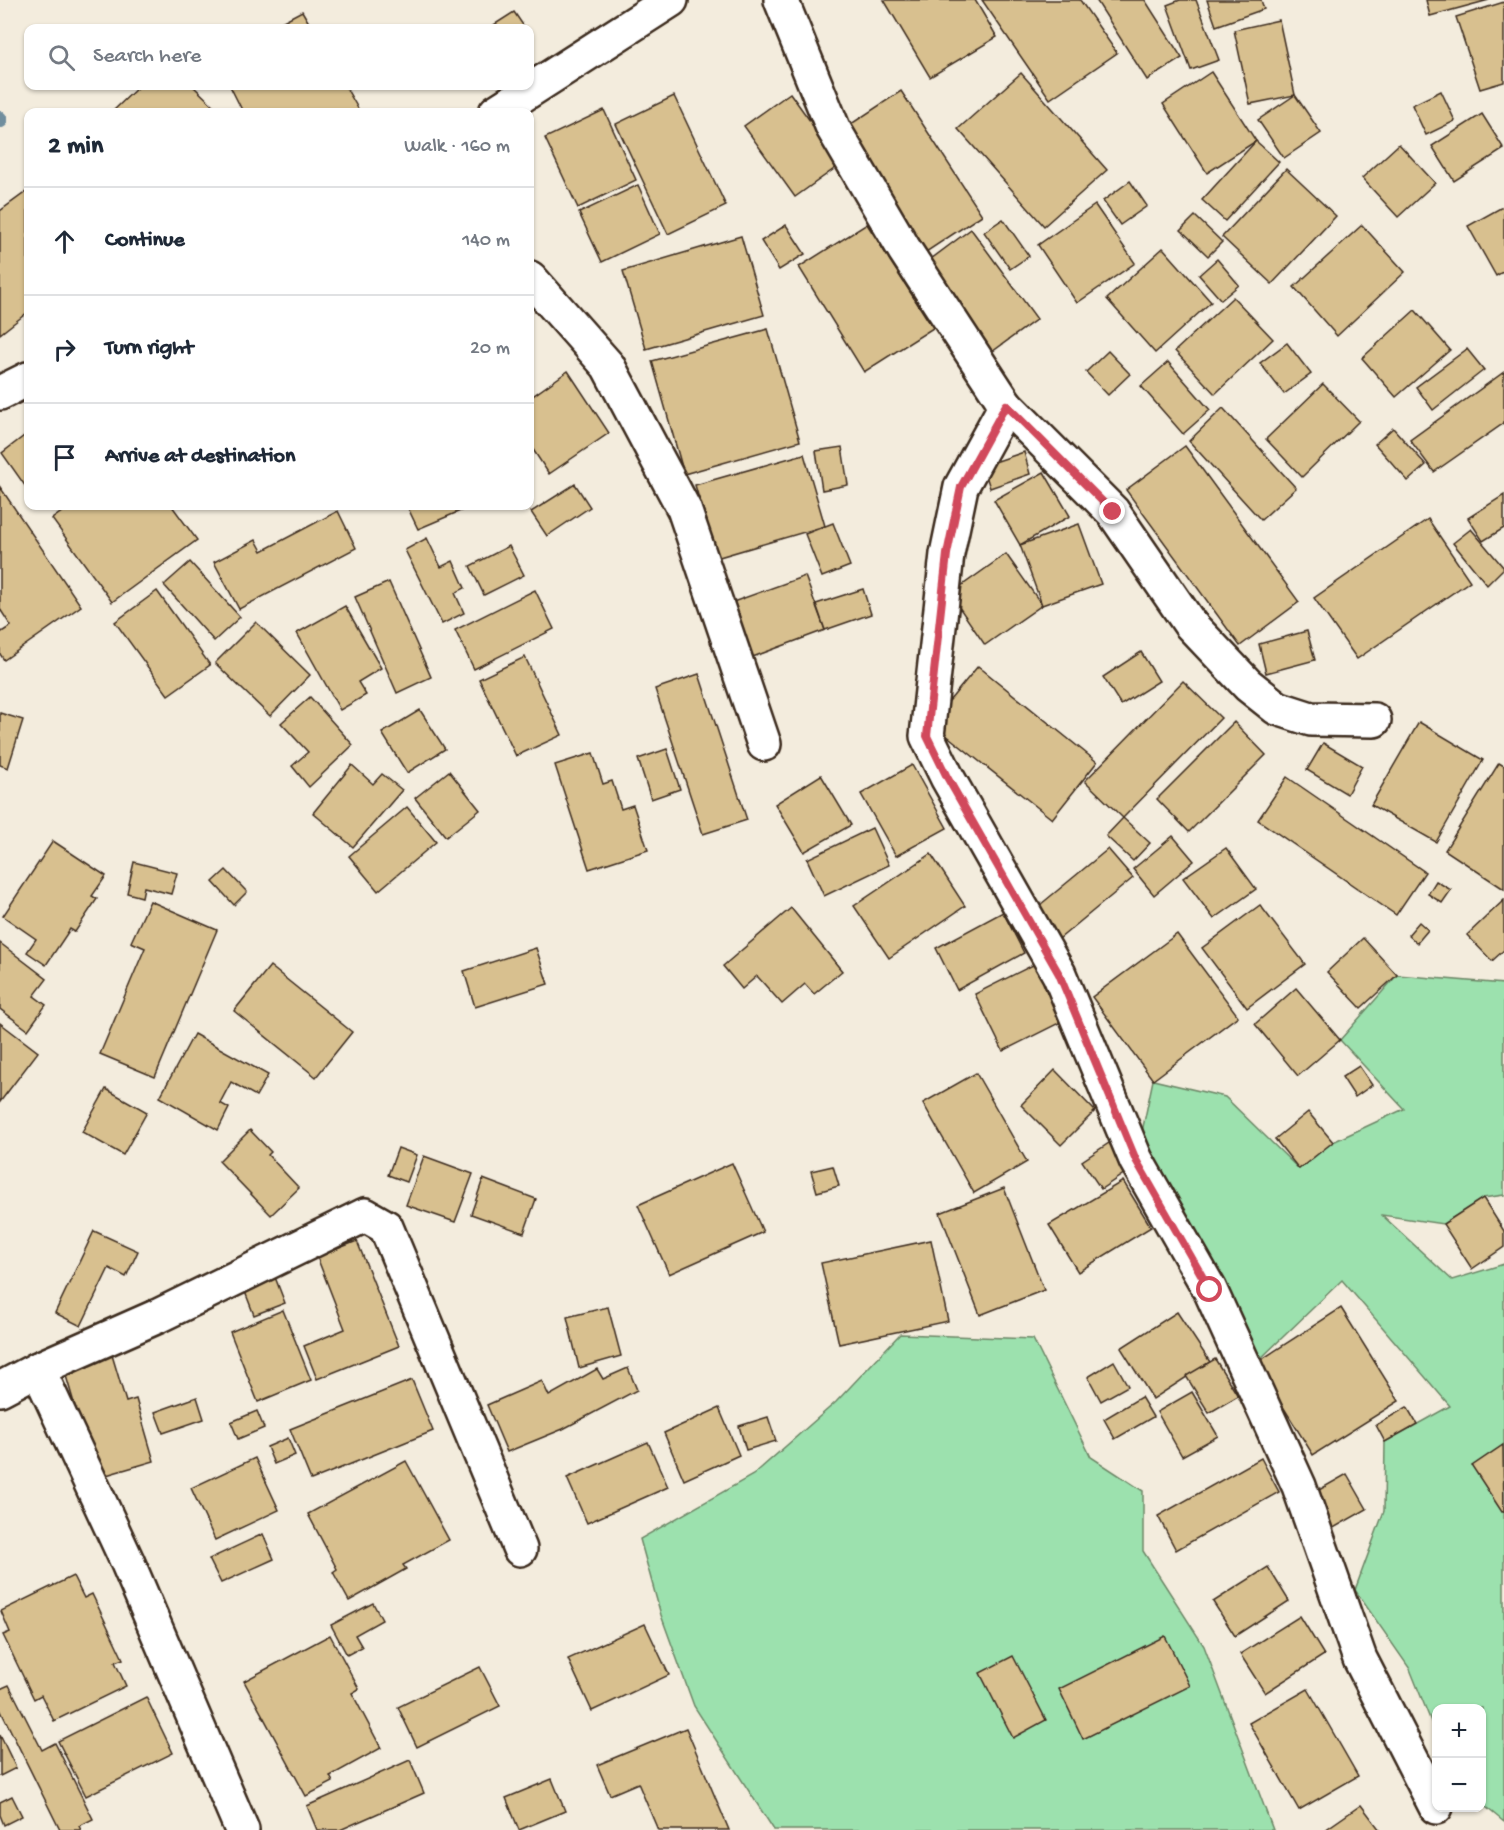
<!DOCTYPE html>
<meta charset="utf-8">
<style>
body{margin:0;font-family:"Gochi Hand",sans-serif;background:#f2f2f3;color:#1f2937}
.controls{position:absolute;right:18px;bottom:18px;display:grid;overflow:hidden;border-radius:12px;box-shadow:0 2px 4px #0004}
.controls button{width:54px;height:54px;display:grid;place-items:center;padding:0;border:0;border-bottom:2px solid #e0e1e3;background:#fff;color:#1f2937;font:30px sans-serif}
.stop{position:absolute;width:18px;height:18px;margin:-14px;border:4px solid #d1495b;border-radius:50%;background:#fff}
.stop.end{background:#d1495b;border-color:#fff;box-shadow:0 2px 6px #0008}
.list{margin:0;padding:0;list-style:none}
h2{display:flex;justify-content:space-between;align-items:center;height:78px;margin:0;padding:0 24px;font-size:26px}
h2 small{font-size:20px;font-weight:400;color:#747a83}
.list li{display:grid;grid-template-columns:39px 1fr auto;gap:18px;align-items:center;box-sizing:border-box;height:108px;padding:0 24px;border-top:2px solid #e0e1e3}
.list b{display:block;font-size:22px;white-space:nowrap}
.list em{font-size:20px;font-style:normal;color:#747a83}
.icon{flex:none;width:33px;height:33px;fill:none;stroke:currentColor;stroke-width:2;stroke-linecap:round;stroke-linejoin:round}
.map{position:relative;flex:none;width:1504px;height:1830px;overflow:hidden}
.search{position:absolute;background:#fff;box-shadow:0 2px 4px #0004;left:24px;top:24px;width:510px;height:66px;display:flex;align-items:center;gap:15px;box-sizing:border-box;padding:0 21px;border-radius:12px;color:#747a83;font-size:22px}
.panel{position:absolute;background:#fff;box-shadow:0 2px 4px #0004;left:24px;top:108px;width:510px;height:402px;border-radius:12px}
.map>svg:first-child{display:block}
.green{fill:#9ce1ae;stroke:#6c8666;stroke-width:1.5}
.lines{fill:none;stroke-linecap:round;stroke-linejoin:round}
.stream{stroke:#708e9e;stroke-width:14}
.building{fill:#d8c08f;stroke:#3b2a1e;stroke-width:1.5}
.minor-casing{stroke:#3b2a1e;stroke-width:38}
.secondary-casing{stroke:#3b2a1e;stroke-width:38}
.minor{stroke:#fff;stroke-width:33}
.secondary{stroke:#fff;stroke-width:33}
.route{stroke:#d1495b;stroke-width:8}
</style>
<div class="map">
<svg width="1504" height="1830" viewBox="0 0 1504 1830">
<rect width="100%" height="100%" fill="#f3ecdd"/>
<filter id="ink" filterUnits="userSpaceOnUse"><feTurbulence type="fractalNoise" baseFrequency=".0167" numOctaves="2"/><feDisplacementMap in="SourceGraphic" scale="12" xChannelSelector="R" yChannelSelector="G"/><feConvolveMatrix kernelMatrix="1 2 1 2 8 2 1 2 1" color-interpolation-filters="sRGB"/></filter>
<g filter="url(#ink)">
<g class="green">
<path d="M 1397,975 L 1504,984 L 1504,1195 L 1483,1198 L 1443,1224 L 1382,1215 L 1452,1280 L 1504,1264 L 1504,1822 L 1482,1804 L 1482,1708 L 1436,1708 L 1436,1734 L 1410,1669 L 1355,1590 L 1384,1511 L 1385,1442 L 1450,1406 L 1342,1280 L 1256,1363 L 1136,1160 L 1153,1080 L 1225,1097 L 1299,1169 L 1333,1142 L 1404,1109 L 1340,1040 Z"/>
<path d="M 900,1334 L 1033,1339 L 1091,1457 L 1143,1491 L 1143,1551 L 1204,1646 L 1273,1830 L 774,1830 L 694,1706 L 661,1615 L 640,1539 L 753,1475 L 836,1402 Z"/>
</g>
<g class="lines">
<path class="stream" d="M 0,118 L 1,121"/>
</g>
<g class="building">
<path d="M 884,0 L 975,0 L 997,37 L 930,77 Z"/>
<path d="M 982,0 L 1080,0 L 1117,53 L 1050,99 Z"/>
<path d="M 1096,0 L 1145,0 L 1182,58 L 1147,80 Z"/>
<path d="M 1180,0 L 1196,0 L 1219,60 L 1191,70 L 1167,5 Z"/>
<path d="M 1207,0 L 1261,0 L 1264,9 L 1216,26 Z"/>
<path d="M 1426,0 L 1489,0 L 1430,16 Z"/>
<path d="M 1504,2 L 1504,82 L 1480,89 L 1456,17 Z"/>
<path d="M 302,11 L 312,28 L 270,28 Z"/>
<path d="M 514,12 L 525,28 L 489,28 Z"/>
<path d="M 1279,20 L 1295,95 L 1250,104 L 1234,30 Z"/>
<path d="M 1211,72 L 1256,141 L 1207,173 L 1163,104 Z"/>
<path d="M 1021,73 L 1107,170 L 1044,226 L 958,129 Z"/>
<path d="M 139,86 L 193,86 L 220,112 L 112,112 Z"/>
<path d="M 230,86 L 345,86 L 360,112 L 243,112 Z"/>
<path d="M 901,91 L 982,215 L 923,254 L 842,130 Z"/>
<path d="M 1441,91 L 1455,121 L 1426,135 L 1412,105 Z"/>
<path d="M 790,93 L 841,164 L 795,197 L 744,126 Z"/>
<path d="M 1295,95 L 1321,133 L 1284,158 L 1258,120 Z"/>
<path d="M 674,96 L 726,206 L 668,234 L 616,124 Z"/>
<path d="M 604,110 L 636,180 L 578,208 L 545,138 Z"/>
<path d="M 1482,114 L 1504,149 L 1454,181 L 1432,146 Z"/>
<path d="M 1256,141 L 1279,162 L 1225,221 L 1202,200 Z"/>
<path d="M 1399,144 L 1435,183 L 1398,217 L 1362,178 Z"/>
<path d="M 1286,169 L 1336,216 L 1272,284 L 1222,237 Z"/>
<path d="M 1130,181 L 1147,206 L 1120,225 L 1103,201 Z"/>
<path d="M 638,185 L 660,234 L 602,262 L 579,213 Z"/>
<path d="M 26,192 L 28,196 L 28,312 L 0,334 L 0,211 Z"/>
<path d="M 1095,205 L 1135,263 L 1077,303 L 1038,245 Z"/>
<path d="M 1504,206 L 1504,271 L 1496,276 L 1468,226 Z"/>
<path d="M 1195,216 L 1222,242 L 1208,256 L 1181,230 Z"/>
<path d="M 1003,219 L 1029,256 L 1010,269 L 984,232 Z"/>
<path d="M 867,224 L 933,328 L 864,372 L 799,267 Z"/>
<path d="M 786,225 L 805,254 L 779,270 L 761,241 Z"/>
<path d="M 1362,225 L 1405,272 L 1337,336 L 1294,287 Z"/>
<path d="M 971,229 L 1037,319 L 985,357 L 919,268 Z"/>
<path d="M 741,236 L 764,315 L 646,349 L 623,271 Z"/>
<path d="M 1163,248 L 1211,302 L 1155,353 L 1107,299 Z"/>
<path d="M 1217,259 L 1239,285 L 1221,300 L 1199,275 Z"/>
<path d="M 1233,297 L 1273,339 L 1215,394 L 1175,351 Z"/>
<path d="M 1415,310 L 1450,350 L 1396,397 L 1362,358 Z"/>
<path d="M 768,329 L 800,441 L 684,474 L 652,361 Z"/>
<path d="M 1287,343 L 1311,374 L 1284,394 L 1260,363 Z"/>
<path d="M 1467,349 L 1484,370 L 1433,410 L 1416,387 Z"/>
<path d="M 1108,351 L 1130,374 L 1108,395 L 1086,372 Z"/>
<path d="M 1168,362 L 1210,410 L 1183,434 L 1141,386 Z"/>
<path d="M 568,371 L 609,433 L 549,474 L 530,445 L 530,398 Z"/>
<path d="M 1504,372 L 1504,423 L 1434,472 L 1410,440 Z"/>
<path d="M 1323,384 L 1359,421 L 1302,477 L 1266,439 Z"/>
<path d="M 1223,408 L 1296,488 L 1261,520 L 1189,441 Z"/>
<path d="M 1393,428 L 1426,465 L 1408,481 L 1375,444 Z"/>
<path d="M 28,433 L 28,490 L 2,453 Z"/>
<path d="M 1185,446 L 1299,602 L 1240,646 L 1126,490 Z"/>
<path d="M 842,447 L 848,485 L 822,490 L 816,451 Z"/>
<path d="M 1024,452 L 1030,474 L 990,488 L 983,466 Z"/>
<path d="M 804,454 L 825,526 L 716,558 L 695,485 Z"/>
<path d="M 1044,472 L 1070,516 L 1020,545 L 994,500 Z"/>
<path d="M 575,484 L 590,507 L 547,536 L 531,512 Z"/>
<path d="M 0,487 L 81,606 L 4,660 L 0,654 L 0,633 L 11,626 L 0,609 Z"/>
<path d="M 1504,495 L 1504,528 L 1483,541 L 1468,518 Z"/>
<path d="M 70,506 L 172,506 L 197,540 L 112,602 L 52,519 Z"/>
<path d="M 407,506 L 472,506 L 418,529 Z"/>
<path d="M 338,511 L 356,548 L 239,609 L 214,562 L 256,540 L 262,551 Z"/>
<path d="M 1428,519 L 1470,581 L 1357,659 L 1314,598 Z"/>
<path d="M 833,523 L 850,566 L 822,577 L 805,534 Z"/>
<path d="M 1079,524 L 1101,584 L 1042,605 L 1020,545 Z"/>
<path d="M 1471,529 L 1504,568 L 1487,585 L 1453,543 Z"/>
<path d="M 427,538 L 441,567 L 453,561 L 465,588 L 455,593 L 464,613 L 442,624 L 405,550 Z"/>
<path d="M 509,546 L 524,575 L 484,595 L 470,566 Z"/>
<path d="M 1006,554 L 1042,605 L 985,645 L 950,594 Z"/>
<path d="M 190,562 L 240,617 L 214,641 L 164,585 Z"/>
<path d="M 805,576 L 825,630 L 742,661 L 722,606 Z"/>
<path d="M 389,582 L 431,677 L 397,693 L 355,597 Z"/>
<path d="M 863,589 L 871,614 L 825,630 L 816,604 Z"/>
<path d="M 535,590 L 554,629 L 474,669 L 455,630 Z"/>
<path d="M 157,591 L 210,665 L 168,695 L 115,622 Z"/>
<path d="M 345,606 L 381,668 L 358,682 L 366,695 L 340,710 L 297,633 Z"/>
<path d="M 256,622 L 310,675 L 270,716 L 215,663 Z"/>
<path d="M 1307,631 L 1315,660 L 1266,673 L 1259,644 Z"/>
<path d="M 1141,652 L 1159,681 L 1121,705 L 1103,677 Z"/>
<path d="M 525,657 L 562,735 L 516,756 L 479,679 Z"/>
<path d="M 978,666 L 1097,762 L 1052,819 L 931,723 Z"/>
<path d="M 699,674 L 747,820 L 703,834 L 655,689 Z"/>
<path d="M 1183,681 L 1221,718 L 1123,818 L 1085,781 Z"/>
<path d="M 310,697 L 353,745 L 309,787 L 292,766 L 308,752 L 281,723 Z"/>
<path d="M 420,710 L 445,749 L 407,773 L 382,733 Z"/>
<path d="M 0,713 L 23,720 L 8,768 L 0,765 Z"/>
<path d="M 1234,722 L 1266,755 L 1189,832 L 1157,799 Z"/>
<path d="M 1419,722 L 1483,760 L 1436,842 L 1371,805 Z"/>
<path d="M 1323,743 L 1362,766 L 1347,794 L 1307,770 Z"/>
<path d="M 667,749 L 680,789 L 651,799 L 638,759 Z"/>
<path d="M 593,753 L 603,784 L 612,781 L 621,809 L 633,805 L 648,850 L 589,869 L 555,765 Z"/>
<path d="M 1499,763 L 1504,766 L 1504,889 L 1445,850 Z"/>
<path d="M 352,765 L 373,784 L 382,774 L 402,790 L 353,847 L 313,813 Z"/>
<path d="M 912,765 L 947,828 L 896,856 L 861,794 Z"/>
<path d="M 449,771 L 480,810 L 446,837 L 415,798 Z"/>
<path d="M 821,775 L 851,825 L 804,852 L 775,804 Z"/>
<path d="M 1287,777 L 1425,872 L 1396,915 L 1258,820 Z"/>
<path d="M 407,807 L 436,842 L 378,891 L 349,856 Z"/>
<path d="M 1123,818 L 1150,843 L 1133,861 L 1106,836 Z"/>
<path d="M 872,828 L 889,865 L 824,896 L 807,859 Z"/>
<path d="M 1173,836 L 1194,861 L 1154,895 L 1133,869 Z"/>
<path d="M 53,841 L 106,876 L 92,896 L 97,899 L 75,932 L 70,929 L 46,965 L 27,952 L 36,939 L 3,916 Z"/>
<path d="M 1226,848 L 1256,889 L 1214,919 L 1183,878 Z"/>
<path d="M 1108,849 L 1133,878 L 1059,939 L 1035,909 Z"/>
<path d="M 931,854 L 965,906 L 889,958 L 854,906 Z"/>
<path d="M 134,862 L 177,873 L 171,894 L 144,887 L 142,897 L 127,893 Z"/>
<path d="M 226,870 L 247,892 L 234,905 L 213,882 Z"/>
<path d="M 1436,881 L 1451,890 L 1442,903 L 1428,894 Z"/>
<path d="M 1504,900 L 1504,950 L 1492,961 L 1467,935 Z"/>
<path d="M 150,901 L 217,930 L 155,1077 L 100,1054 L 145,948 L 131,942 Z"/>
<path d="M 1260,905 L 1305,964 L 1247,1008 L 1202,948 Z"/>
<path d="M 791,908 L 842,971 L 814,994 L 805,984 L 782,1004 L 757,976 L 742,989 L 723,966 Z"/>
<path d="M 1003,912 L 1024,953 L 957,990 L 936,948 Z"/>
<path d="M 1419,922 L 1428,930 L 1417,943 L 1408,935 Z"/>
<path d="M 1177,934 L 1238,1016 L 1153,1080 L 1092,997 Z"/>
<path d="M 1363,938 L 1397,975 L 1361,1008 L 1327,972 Z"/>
<path d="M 0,943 L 47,979 L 34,996 L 46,1005 L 28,1030 L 0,1009 Z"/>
<path d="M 536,948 L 548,984 L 475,1007 L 464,971 Z"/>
<path d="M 1037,963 L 1065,1020 L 1003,1051 L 975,994 Z"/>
<path d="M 270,966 L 352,1032 L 316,1077 L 234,1011 Z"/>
<path d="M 1296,988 L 1340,1040 L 1298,1076 L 1255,1024 Z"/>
<path d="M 0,1023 L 38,1052 L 0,1102 Z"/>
<path d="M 194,1034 L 268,1075 L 256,1096 L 231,1082 L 220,1103 L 229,1108 L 218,1130 L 160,1097 Z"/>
<path d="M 1359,1066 L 1372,1085 L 1355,1097 L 1342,1077 Z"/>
<path d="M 1055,1070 L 1095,1111 L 1061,1145 L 1021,1105 Z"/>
<path d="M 976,1073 L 1027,1162 L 974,1193 L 923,1103 Z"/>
<path d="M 106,1089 L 147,1112 L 123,1155 L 82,1132 Z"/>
<path d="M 1308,1112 L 1333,1142 L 1299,1169 L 1275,1139 Z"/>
<path d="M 250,1130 L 271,1152 L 268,1155 L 299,1188 L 271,1215 L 219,1161 Z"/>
<path d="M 1109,1143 L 1128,1171 L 1101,1189 L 1082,1161 Z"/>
<path d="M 398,1148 L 417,1155 L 407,1182 L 388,1175 Z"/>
<path d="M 424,1156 L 473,1174 L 455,1222 L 406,1205 Z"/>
<path d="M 732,1163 L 763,1232 L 669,1274 L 638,1205 Z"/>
<path d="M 833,1166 L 839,1186 L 817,1192 L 811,1171 Z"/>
<path d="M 483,1179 L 536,1199 L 524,1233 L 471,1214 Z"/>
<path d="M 1123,1181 L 1151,1227 L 1078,1272 L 1049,1225 Z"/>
<path d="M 1004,1188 L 1044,1290 L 980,1315 L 940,1213 Z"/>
<path d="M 1483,1198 L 1504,1231 L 1504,1247 L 1472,1269 L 1443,1224 Z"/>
<path d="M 94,1231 L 138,1251 L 126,1277 L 109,1268 L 81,1326 L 55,1313 Z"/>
<path d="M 931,1240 L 948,1321 L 839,1344 L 821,1263 Z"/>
<path d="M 357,1241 L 399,1346 L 317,1379 L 304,1346 L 345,1329 L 317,1257 Z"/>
<path d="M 273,1272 L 285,1303 L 254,1315 L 242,1284 Z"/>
<path d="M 608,1307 L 621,1356 L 579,1368 L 567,1317 Z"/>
<path d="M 1341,1308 L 1399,1401 L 1313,1455 L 1256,1363 Z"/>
<path d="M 283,1310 L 311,1380 L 258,1402 L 230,1332 Z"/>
<path d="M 1177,1312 L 1210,1362 L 1153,1399 L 1121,1348 Z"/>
<path d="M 112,1355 L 126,1402 L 136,1399 L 154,1461 L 96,1478 L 64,1369 Z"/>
<path d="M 1215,1359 L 1238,1396 L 1209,1413 L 1186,1376 Z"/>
<path d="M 1114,1361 L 1128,1386 L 1101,1401 L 1088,1377 Z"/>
<path d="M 628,1368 L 637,1390 L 563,1429 L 507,1452 L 487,1405 L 542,1381 L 549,1396 L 597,1369 L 603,1379 Z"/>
<path d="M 412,1380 L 433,1431 L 311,1480 L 290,1429 Z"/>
<path d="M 1192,1392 L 1218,1436 L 1182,1456 L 1157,1412 Z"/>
<path d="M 197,1397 L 204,1419 L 163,1433 L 155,1412 Z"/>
<path d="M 1141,1397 L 1153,1417 L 1115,1439 L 1104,1419 Z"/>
<path d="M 1407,1407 L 1417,1424 L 1385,1442 L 1376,1425 Z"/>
<path d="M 719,1408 L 739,1455 L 684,1480 L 664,1433 Z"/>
<path d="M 257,1411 L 264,1428 L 238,1439 L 231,1422 Z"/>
<path d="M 768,1417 L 776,1441 L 746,1450 L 739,1426 Z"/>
<path d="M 288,1438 L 295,1455 L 274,1464 L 267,1447 Z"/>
<path d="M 648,1442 L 668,1487 L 587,1523 L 567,1478 Z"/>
<path d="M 1503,1445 L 1504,1511 L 1502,1512 L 1472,1466 Z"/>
<path d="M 255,1458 L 279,1510 L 215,1540 L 191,1488 Z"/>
<path d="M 1261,1458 L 1279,1492 L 1176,1550 L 1158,1516 Z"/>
<path d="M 406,1461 L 449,1540 L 403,1565 L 406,1569 L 349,1601 L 333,1572 L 337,1569 L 308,1514 Z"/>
<path d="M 1347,1474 L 1367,1509 L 1330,1530 L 1310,1495 Z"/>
<path d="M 263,1534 L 274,1559 L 221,1583 L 209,1559 Z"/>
<path d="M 1268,1567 L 1289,1601 L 1235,1636 L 1213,1602 Z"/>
<path d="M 73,1576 L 84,1598 L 92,1594 L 123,1659 L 115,1662 L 126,1686 L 54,1721 L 41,1695 L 34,1699 L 3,1635 L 10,1632 L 1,1611 Z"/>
<path d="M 373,1603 L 382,1620 L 355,1635 L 362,1647 L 347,1655 L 331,1625 Z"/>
<path d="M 1300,1616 L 1324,1655 L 1265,1693 L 1240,1654 Z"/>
<path d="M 645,1624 L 669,1675 L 592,1711 L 568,1659 Z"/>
<path d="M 330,1635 L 359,1689 L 352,1693 L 381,1748 L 330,1776 L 333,1782 L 306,1796 L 244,1681 Z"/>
<path d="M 1165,1636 L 1190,1686 L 1083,1739 L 1059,1689 Z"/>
<path d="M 1013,1656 L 1046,1720 L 1013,1738 L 980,1673 Z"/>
<path d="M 480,1667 L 500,1706 L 417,1747 L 398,1707 Z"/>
<path d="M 9,1685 L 42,1750 L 55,1743 L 93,1819 L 79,1826 L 81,1830 L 60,1830 L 0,1709 L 0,1689 Z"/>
<path d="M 1308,1689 L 1358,1776 L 1299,1810 L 1249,1723 Z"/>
<path d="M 146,1697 L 173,1753 L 86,1796 L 58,1741 Z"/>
<path d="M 686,1728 L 729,1830 L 658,1830 L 638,1783 L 610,1795 L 597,1765 Z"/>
<path d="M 0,1735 L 16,1768 L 0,1776 Z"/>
<path d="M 410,1760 L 424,1793 L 340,1830 L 317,1830 L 307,1806 Z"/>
<path d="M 552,1779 L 565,1811 L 519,1830 L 506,1798 Z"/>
<path d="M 12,1796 L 22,1816 L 4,1825 L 0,1815 L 0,1802 Z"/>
<path d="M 1361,1805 L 1380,1830 L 1325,1830 Z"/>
</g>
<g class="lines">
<defs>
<g id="minor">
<path d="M 781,0 L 833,128 L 904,249 L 1006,405"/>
<path d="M 530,278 L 608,366 L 684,509 L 764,744"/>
<path d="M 1374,720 L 1311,719 L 1277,708 L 1248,685 L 1190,624 L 1113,512 L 1006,405 L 961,487 L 947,554 L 927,736 L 947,777 L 1059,974 L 1136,1160 L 1210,1290 L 1299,1486 L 1360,1659 L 1436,1807"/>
<path d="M 38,1369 L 158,1316 L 365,1215 L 386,1227 L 520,1549"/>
<path d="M 0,1389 L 38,1369 L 127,1561 L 242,1830"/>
</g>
<g id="secondary">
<path d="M 496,112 L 671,0"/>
<path d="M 0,393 L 28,379"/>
</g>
</defs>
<use href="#minor" class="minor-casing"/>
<use href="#secondary" class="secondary-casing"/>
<use href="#minor" class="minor"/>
<use href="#secondary" class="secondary"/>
</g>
</g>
<g class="lines" filter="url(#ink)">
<path class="route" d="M 1113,512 L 1006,405 L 961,487 L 947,554 L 927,736 L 947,777 L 1059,974 L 1136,1160 L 1210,1290"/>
</g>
</svg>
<div class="controls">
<button>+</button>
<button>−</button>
</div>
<div class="stop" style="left:1210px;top:1290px"></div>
<div class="stop end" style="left:1113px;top:512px"></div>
<div class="search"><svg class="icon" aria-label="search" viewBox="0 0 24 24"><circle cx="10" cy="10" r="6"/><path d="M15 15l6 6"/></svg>Search here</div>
<section class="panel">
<h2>2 min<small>Walk · 160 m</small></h2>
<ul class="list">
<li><svg class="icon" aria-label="ahead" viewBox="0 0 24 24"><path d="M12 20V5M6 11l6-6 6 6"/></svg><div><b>Continue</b></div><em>140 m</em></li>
<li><svg class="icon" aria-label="right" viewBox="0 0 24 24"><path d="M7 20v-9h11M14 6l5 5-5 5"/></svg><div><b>Turn right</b></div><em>20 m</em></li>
<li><svg class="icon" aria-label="arrive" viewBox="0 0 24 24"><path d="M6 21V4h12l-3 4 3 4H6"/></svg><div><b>Arrive at destination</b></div></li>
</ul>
</section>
</div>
